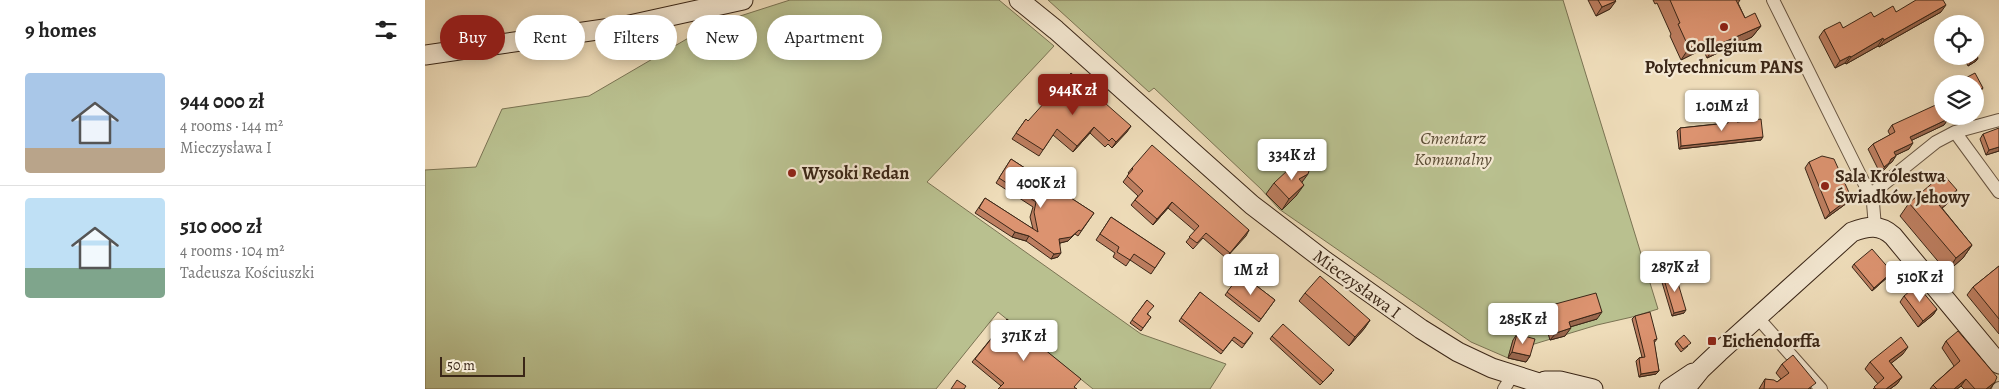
<!DOCTYPE html>
<meta charset="utf-8">
<style>
:root{--surface:#fff;--page:#f2f2f2;--text:#222;--muted:#767676;--line:#e0e0e0;--accent:#8f2418}
body{margin:0;font-family:Alegreya,serif;background:var(--page);color:var(--text);height:100vh;display:flex;flex-direction:column;font-size:19px;white-space:nowrap}
*{box-sizing:border-box;margin:0}
p{font-size:16px;color:var(--muted)}
.icon{flex:none;width:28px;height:28px;fill:none;stroke:currentColor;stroke-width:2;stroke-linecap:round;stroke-linejoin:round}
.map{position:relative;flex:1;overflow:hidden}
.side{display:flex;flex-direction:column;background:var(--surface);width:425px}
.side>*{flex:none}
.guide{position:absolute;left:15px;top:15px;width:475px;height:45px;display:flex;gap:10px}
.fabs{position:absolute;left:1509px;top:15px;display:grid;gap:10px}
.fabs a{display:grid;place-items:center;width:50px;height:50px;border-radius:50%;background:var(--surface);box-shadow:0 2px 12px #0003;font-size:25px}
.scale{position:absolute;left:15px;bottom:12px;width:85px;box-sizing:border-box;padding-left:5px;border:2px solid #3a2617;border-top:0;font-size:14px;line-height:18px;white-space:nowrap;color:#3a2617;-webkit-text-stroke:4px #f4e8d2;paint-order:stroke}
.price{position:absolute;translate:-50% -42px;padding:0 11px;border-radius:5px;background:#fff;color:#222;font-size:16px;line-height:32px;filter:drop-shadow(0 1px 2px #0008)}
.price::after{content:'';position:absolute;left:50%;top:30px;width:15px;height:11px;margin-left:-8px;background:inherit;clip-path:polygon(0 0,100% 0,50% 100%)}
.price.active{background:var(--accent);color:#fff}
ul{padding:0;list-style:none}
li{display:flex;align-items:center;gap:15px;height:125px;padding:0 25px}
li+li{border-top:1px solid var(--line)}
li span{display:grid;place-items:center;flex:none;width:140px;height:100px;border-radius:5px;color:#555}
li>.icon{margin-inline-start:auto}
span .icon{width:60px;height:60px;fill:#fffc;stroke-width:1}
li b{font-size:21px}
h2{display:flex;justify-content:space-between;align-items:center;height:60px;padding:0 25px;font-size:21px}
.chip{padding:0 18px;border-radius:22px;background:var(--surface);box-shadow:0 2px 12px #0003;font-size:18px;line-height:45px}
.chip.active{background:var(--accent);color:#fff}
main{display:flex;flex:1;min-height:0}
.map>svg:first-child{display:block}
</style>
<main>
<section class="side">
<h2>9 homes<svg class="icon" aria-label="filters" viewBox="0 0 24 24"><path d="M4 7h16M4 17h16"/><circle cx="9" cy="7" r="2"/><circle cx="15" cy="17" r="2"/></svg></h2>
<ul>
<li><span style="background:linear-gradient(#a9c7e8 75%,#b9a48a 0)"><svg class="icon" aria-label="home" viewBox="0 0 24 24"><path d="M3 11l9-7 9 7M6 9v11h12V9"/></svg></span><div><b>944 000 zł</b><p>4 rooms · 144 m²</p><p>Mieczysława I</p></div></li>
<li><span style="background:linear-gradient(#bfe0f5 70%,#7fa58c 0)"><svg class="icon" aria-label="home" viewBox="0 0 24 24"><path d="M3 11l9-7 9 7M6 9v11h12V9"/></svg></span><div><b>510 000 zł</b><p>4 rooms · 104 m²</p><p>Tadeusza Kościuszki</p></div></li>
</ul>
</section>
<div class="map">
<svg width="1574" height="389" viewBox="0 0 1574 389">
<rect width="100%" height="100%" fill="#eedcb9"/>
<filter id="stains"><feTurbulence type="fractalNoise" baseFrequency=".004" numOctaves="4"/><feColorMatrix values="0 0 0 0 .2 0 0 0 0 .09 0 0 0 0 .02 0 0 0 .5 -.17"/></filter>
<radialGradient id="worn" r=".72"><stop offset=".6" stop-color="#630" stop-opacity="0"/><stop offset="1" stop-color="#630" stop-opacity=".3"/></radialGradient>
<path fill="#b9c08f" stroke="#7a7353" d="M365,0H574L629,46L502,182L716,334L801,364L785,389H668L573,312L511,389H0V170L51,167L77,109L164,96L284,26Z
M623,0H1138L1233,309L1207,317L1172,325L1106,345L1088,340L1083,358L1046,342L854,209L836,189L729,88L724,92Z"/>
<g fill="none" stroke-linecap="round" stroke-linejoin="round">
<defs>
<path id="street" d="M1348,0L1445,195L1448,203L1450,227
M1530,132L1574,192
M1445,195L1511,142L1530,132L1574,120
M1333,318L1396,389
M1079,389L1088,374
M1573,389L1574,388"/>
<path id="secondary" d="M594,0L631,30L827,205L900,261L996,329L1033,352L1067,368L1133,389
M0,55L200,26L318,0
M1120,381H1135L1168,389
M1244,389L1268,373
M1260,389L1276,369L1294,352L1427,232C1443,226 1455,224 1468,236L1574,364"/>
</defs>
<use href="#street" stroke="#675440" stroke-width="14"/>
<use href="#secondary" stroke="#3a2617" stroke-width="21"/>
<use href="#street" stroke="#f4e8d2" stroke-width="12"/>
<use href="#secondary" stroke="#f4e8d2" stroke-width="19"/>
</g>
<path fill="#bd7e60" stroke="#3a2617" d="M1163,0H1190L1185,9L1171,16Z
M1228,0H1315L1313,3L1320,18L1336,26L1327,37L1282,58L1278,49L1256,60L1245,36L1246,34L1232,3L1230,4Z
M1471,12H1516L1454,47L1453,46L1421,64L1420,63L1410,68L1394,37L1399,30L1418,28L1449,17Z
M1538,56H1550L1553,58L1551,61L1543,66Z
M601,119L603,121L706,126L687,148L683,144L680,147L665,133L648,152L628,135L614,156L587,139Z
M1303,119L1312,122L1336,140L1254,149L1252,131L1255,128L1301,123Z
M1523,119L1519,125L1487,140L1484,149L1471,155L1467,162L1464,164L1460,169L1455,173L1443,149L1448,144L1465,135L1463,131L1467,125Z
M1558,134L1574,151L1561,155L1555,139Z
M586,159L669,213L653,236L650,234L643,241L635,243L633,257L626,259L601,241L587,237L550,213L560,198L608,229L605,217L608,207L571,183Z
M1384,162L1426,197L1422,203L1400,219L1380,168Z
M874,166L877,183L871,196L857,210L841,194L849,183L869,174Z
M707,168L824,230L801,258L778,238L768,249L761,242L770,231L743,208L728,225L706,205L713,196L698,182L704,174L703,173Z
M1484,203L1522,204L1517,208L1547,245L1538,258L1522,272L1475,216Z
M686,217L740,253L726,274L705,260L701,266L688,257L690,253L671,240Z
M1429,264L1465,275L1447,291L1427,267Z
M1574,266V334L1542,295L1548,287Z
M816,274L850,300L834,322L800,295Z
M1238,276L1259,313L1247,316L1236,279Z
M775,292L826,336L817,348L807,340L796,354L754,321Z
M880,293L945,320L939,329L924,346L874,301Z
M1479,296L1512,309L1508,315L1493,327L1475,302Z
M722,300L723,315L726,317L716,331L705,323Z
M1123,306L1172,319L1145,327L1140,336L1125,340L1117,314Z
M1210,316L1232,339L1229,343L1234,371L1231,374L1214,377L1211,361L1214,358L1217,357L1207,319Z
M582,319L650,387L576,386L547,362Z
M1092,334L1105,356L1101,362L1083,358L1088,340Z
M847,336L907,373L895,385L845,339Z
M1252,341L1263,346L1256,352L1250,344Z
M1521,341L1570,382L1565,389H1539L1536,386L1532,389H1505L1508,385L1529,366L1517,348Z
M1478,354L1466,363L1477,377L1472,384L1465,389H1448L1453,384L1440,369L1445,362Z
M1357,364L1386,389H1334L1340,379L1352,382L1356,379L1351,373Z"/>
<path fill="#9a674e" stroke="#3a2617" d="M1191,1L1185,9L1171,16L1177,7Z
M1521,5L1516,12L1454,47L1459,40Z
M1336,26L1327,37L1282,58L1290,46Z
M1287,38L1278,49L1256,60L1264,48Z
M1458,38L1453,46L1421,64L1426,57Z
M1425,56L1420,63L1410,68L1415,61Z
M1553,58L1551,61L1543,66L1546,62Z
M1558,88L1556,91L1550,94V92Z
M1523,119L1519,125L1481,143L1485,137Z
M706,126L702,132L687,148L691,142Z
M669,127L665,133L648,152L652,146Z
M1338,137L1336,140L1254,149L1256,146Z
M1488,143L1484,149L1465,158L1469,152Z
M1574,147V151L1561,155L1564,150Z
M1471,156L1467,162L1464,164L1460,169L1455,173L1466,159Z
M883,174L875,185L874,179Z
M879,185L871,196L857,210L864,199Z
M1532,190L1522,204L1505,218L1514,205Z
M1426,197L1422,203L1400,219L1405,213Z
M747,202L743,208L728,225L732,219Z
M654,230L643,241L631,244L634,239Z
M824,230L821,236L801,258L805,253Z
M590,232L604,236L601,241L587,237Z
M1547,245L1538,258L1522,272L1531,258Z
M636,253L633,257L626,259L629,254Z
M1467,272L1465,275L1447,291L1449,288Z
M1512,309L1508,315L1493,327L1498,321Z
M1261,310L1259,313L1247,316L1249,313Z
M1177,312L1172,319L1138,329L1144,322Z
M945,320L939,329L924,346L930,337Z
M1146,328L1140,336L1125,340L1131,333Z
M1483,347L1478,354L1459,369L1464,361Z
M1087,352L1105,356L1101,362L1083,358Z
M1234,371L1231,374L1214,377L1216,374Z
M1477,377L1472,384L1465,389H1461Z
M1541,379L1536,386L1532,389H1529Z
M1570,382L1565,389H1561Z"/>
<path fill="#dc9370" stroke="#3a2617" d="M1173,0H1190L1191,1L1177,7Z
M1245,0H1311L1320,18L1330,13L1336,26L1290,46L1287,38L1264,48L1253,24L1255,23Z
M1491,0H1518L1521,5L1459,40L1458,38L1426,57L1425,56L1415,61L1399,30L1415,22L1418,28L1446,12L1449,17L1468,6L1471,12Z
M1550,52L1553,58L1546,62L1542,56H1550Z
M646,73L706,126L691,142L687,138L684,141L669,127L652,146L632,129L618,150L591,133L601,119L603,121Z
M1550,73L1558,88L1550,92V84H1529Z
M1515,103L1518,108V116H1521L1523,119L1485,137L1488,143L1469,152L1471,156L1466,159L1464,163L1459,167L1448,144L1470,132L1467,125Z
M1311,118L1312,122L1336,119L1338,137L1256,146L1255,128L1303,123V119Z
M1574,128V147L1564,150L1558,134Z
M727,145L824,230L805,253L781,233L772,243L764,237L774,226L747,202L732,219L710,200L718,191L702,176L708,169L707,168Z
M1397,156L1409,159L1426,197L1405,213L1384,162Z
M586,159L669,213L656,231L654,230L646,237L634,239L636,253L629,254L604,236L590,232L554,208L560,198L613,232L609,212L611,202L574,178Z
M880,163L885,168L883,174L874,179L879,185L864,199L849,183L864,169L869,175L874,166Z
M1518,174L1532,190L1514,205L1547,245L1531,258L1484,203Z
M686,217L740,253L730,268L709,254L705,260L692,252L694,247L675,234Z
M1447,249L1467,272L1449,288L1429,264Z
M1574,266V319L1548,287Z
M1250,273L1261,310L1249,313L1238,276Z
M816,274L850,300L836,319L802,292Z
M895,276L945,320L930,337L880,293Z
M1492,285L1512,309L1498,321L1479,296Z
M775,292L828,333L819,344L809,337L798,351L756,318Z
M1171,293L1177,312L1144,322L1146,328L1131,333L1123,306Z
M722,300L729,306L722,314L726,317L718,328L707,320Z
M1225,312L1232,339L1229,340L1234,371L1216,374L1214,358L1220,357L1210,316Z
M582,319L656,379L649,387L652,389H573L579,383L550,359Z
M858,324L909,370L898,382L847,336Z
M1533,331L1572,377L1570,382L1561,389H1550L1541,379L1529,389H1512L1508,385L1535,361L1521,341Z
M1092,334L1110,339L1105,356L1087,352Z
M1259,335L1266,343L1258,349L1252,341Z
M1476,337L1483,347L1464,361L1477,377L1461,389H1451L1449,387L1459,378L1445,362Z
M1368,355L1391,383L1383,389H1339L1340,379L1349,380L1352,382L1364,373L1357,364Z
M532,380L541,386L539,389H526Z"/>
<g fill="#8f2418" stroke="#f4e8d2" stroke-width="2">
<circle cx="1299" cy="27" r="5"/>
<circle cx="367" cy="173" r="5"/>
<circle cx="1400" cy="186" r="5"/>
<rect x="1282" y="336" width="10" height="10" rx="2.5"/>
</g>
<g text-anchor="middle" stroke-width="4.5" stroke-linejoin="round" paint-order="stroke">
<g font-size="18" font-weight="bold" fill="#3a2617" stroke="#f4e8d2" text-anchor="start">
<text x="1299" y="52" text-anchor="middle">Collegium<tspan x="1299" dy="21">Polytechnicum PANS</tspan></text>
<text x="377" y="179">Wysoki Redan</text>
<text x="1410" y="182">Sala Królestwa<tspan x="1410" dy="21">Świadków Jehowy</tspan></text>
<text x="1297" y="347">Eichendorffa</text>
</g>
<g font-size="18" font-style="italic" fill="#5a4c35" stroke="#f4e8d2">
<text x="1028" y="144">Cmentarz<tspan x="1028" dy="21">Komunalny</tspan></text>
</g>
<g font-size="18" fill="#3a2617" stroke="#f4e8d2">
<text transform="translate(932 284) rotate(36)" y="6">Mieczysława I</text>
</g>
</g>
<rect width="100%" height="100%" filter="url(#stains)"/>
<rect width="100%" height="100%" fill="url(#worn)"/>
</svg>
<div class="fabs">
<a><svg class="icon" aria-label="locate" viewBox="0 0 24 24"><circle cx="12" cy="12" r="6"/><path d="M12 2v4M12 18v4M2 12h4M18 12h4"/></svg></a>
<a><svg class="icon" aria-label="layers" viewBox="0 0 24 24"><path d="M12 4l9 5-9 5-9-5zM3 14l9 5 9-5"/></svg></a>
</div>
<div class="scale">50 m</div>
<b class="price active" style="left:648px;top:116px">944K zł</b>
<b class="price" style="left:1297px;top:132px">1.01M zł</b>
<b class="price" style="left:867px;top:181px">334K zł</b>
<b class="price" style="left:616px;top:209px">400K zł</b>
<b class="price" style="left:1250px;top:293px">287K zł</b>
<b class="price" style="left:826px;top:296px">1M zł</b>
<b class="price" style="left:1495px;top:303px">510K zł</b>
<b class="price" style="left:1098px;top:345px">285K zł</b>
<b class="price" style="left:599px;top:362px">371K zł</b>
<div class="guide">
<a class="chip active">Buy</a>
<a class="chip">Rent</a>
<a class="chip">Filters</a>
<a class="chip">New</a>
<a class="chip">Apartment</a>
</div>
</div>
</main>
